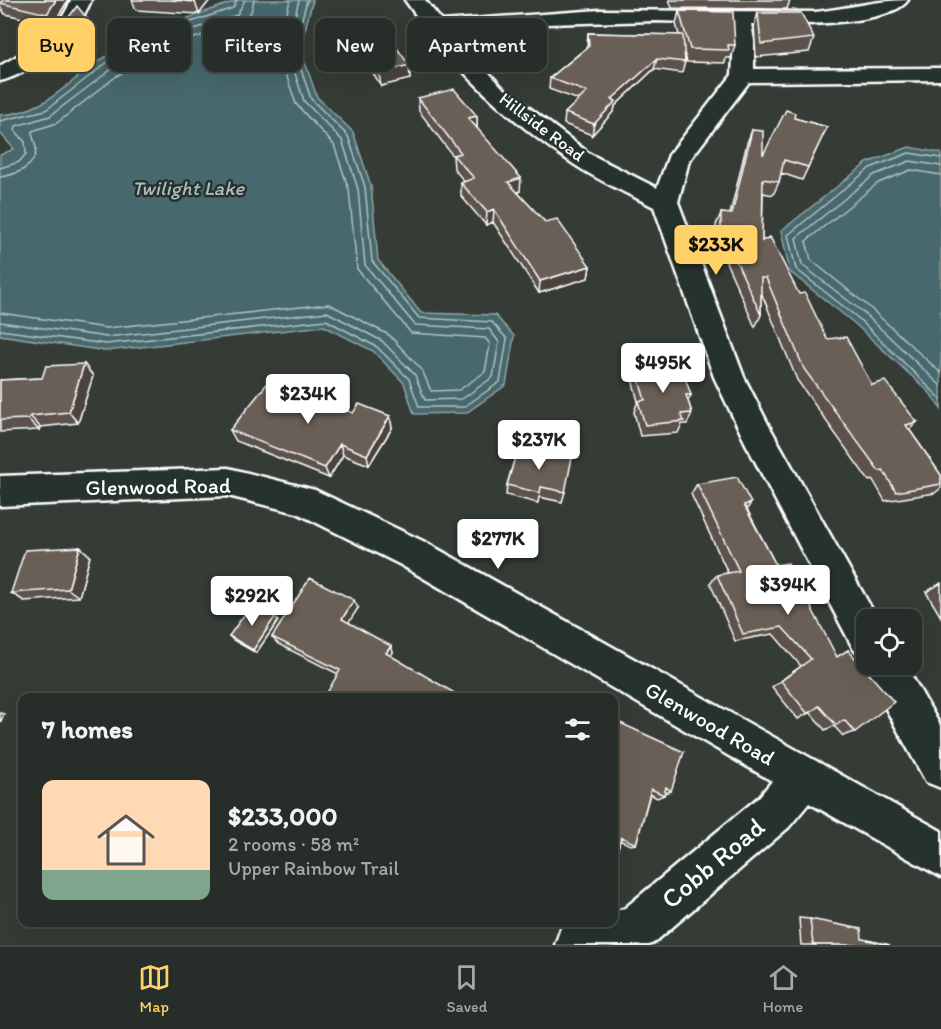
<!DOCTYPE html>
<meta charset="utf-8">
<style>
:root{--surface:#272d28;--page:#333934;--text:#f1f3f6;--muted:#a4a8a8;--line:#434945;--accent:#ffd166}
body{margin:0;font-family:Itim,sans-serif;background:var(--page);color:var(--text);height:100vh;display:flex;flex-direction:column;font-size:22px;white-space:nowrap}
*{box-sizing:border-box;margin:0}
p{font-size:20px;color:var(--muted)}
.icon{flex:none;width:33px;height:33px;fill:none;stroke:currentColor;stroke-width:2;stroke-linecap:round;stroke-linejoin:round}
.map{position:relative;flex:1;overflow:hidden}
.drawer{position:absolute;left:18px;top:693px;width:600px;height:234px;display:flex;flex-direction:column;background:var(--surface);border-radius:12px;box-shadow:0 6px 24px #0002,0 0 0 2px var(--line)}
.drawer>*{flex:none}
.hud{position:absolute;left:18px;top:18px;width:600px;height:54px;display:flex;gap:12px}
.buttons{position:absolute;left:856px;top:609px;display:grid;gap:12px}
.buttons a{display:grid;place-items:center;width:66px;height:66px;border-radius:12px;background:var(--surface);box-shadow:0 6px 24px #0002,0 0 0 2px var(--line);font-size:30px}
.price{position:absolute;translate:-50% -51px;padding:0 14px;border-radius:6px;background:#fff;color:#222;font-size:20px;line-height:39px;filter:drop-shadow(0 2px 3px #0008)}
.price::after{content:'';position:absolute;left:50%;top:36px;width:18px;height:14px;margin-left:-9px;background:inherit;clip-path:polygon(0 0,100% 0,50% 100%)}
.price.on{background:var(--accent);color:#111}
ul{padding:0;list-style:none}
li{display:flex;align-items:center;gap:18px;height:150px;padding:0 24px}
li span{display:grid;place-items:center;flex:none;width:168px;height:120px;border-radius:12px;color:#555}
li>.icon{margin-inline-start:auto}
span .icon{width:72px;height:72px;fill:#fffc;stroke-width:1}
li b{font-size:26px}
h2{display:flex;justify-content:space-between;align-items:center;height:72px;padding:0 24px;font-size:26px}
.chip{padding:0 21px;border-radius:12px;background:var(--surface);box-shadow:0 6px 24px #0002,0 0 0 2px var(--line);font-size:21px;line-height:54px}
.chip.on{background:var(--accent);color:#111}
.tabs{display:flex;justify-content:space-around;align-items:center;height:84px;border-top:2px solid var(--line);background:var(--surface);font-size:16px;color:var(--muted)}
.tabs a{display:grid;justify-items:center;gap:3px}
.tabs .on{color:var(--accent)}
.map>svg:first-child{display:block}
</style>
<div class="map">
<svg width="941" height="945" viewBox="0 0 941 945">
<rect width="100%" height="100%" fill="#343c35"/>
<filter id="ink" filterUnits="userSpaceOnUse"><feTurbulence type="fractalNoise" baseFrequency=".0167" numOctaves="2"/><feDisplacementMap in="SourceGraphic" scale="12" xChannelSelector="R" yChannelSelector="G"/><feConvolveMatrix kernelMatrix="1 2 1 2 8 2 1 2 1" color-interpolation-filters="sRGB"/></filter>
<g filter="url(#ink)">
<path fill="#47676d" stroke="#91a4a7" stroke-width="1.5" d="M238,0H313L300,48L317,97L353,132L371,186L378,260L421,313L495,315L514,336L506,385L466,413L414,414L404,383L373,351L324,326L106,351L0,335V155L14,149L0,133V115C50,112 68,79 107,56C149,30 193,17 238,0Z
M909,147L941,153V409L930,393L854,323L790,272L781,231L867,163Z"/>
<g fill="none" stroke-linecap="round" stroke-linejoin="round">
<path stroke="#b5c2c5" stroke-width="1.5" d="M0,121L46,110L109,61L179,26L233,8L237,0
M941,158L909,153L870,168L788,235L796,269L858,318L941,399
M941,166L910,161L874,175L796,238L802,265L863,312L941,386
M0,168L19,162L26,154L25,142L15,130L16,126L50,116L113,68L182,33L237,15L245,0
M941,175L911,170L878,183L806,241L811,260L868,306L941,373
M0,177C15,175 35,168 36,150C36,143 32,137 32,131L57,123L118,75L185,41L241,23L251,12L254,0
M0,313L107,328L329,304L389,335L422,370L431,391L459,390L485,372L490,344L485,338L411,333L357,269L349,190L334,145L296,104L278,50L290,0
M0,322L107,337L327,312L382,341L415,375L425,400L462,399L493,377L499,342L489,329L415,325L365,265L358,189L342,140L304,101L287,49L299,0
M0,330L106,344L326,320L377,347L409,379L419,407H464L500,382L507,339L492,322L419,318L372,261L365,187L348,136L311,99L294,49L307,0"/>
<defs>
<path id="minor" d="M71,0H91C78,34 35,73 0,81V66C29,49 59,33 71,0Z
M405,0H425L442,21L600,10L815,12C846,9 876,0 908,0C889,27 782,25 751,24L754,41V69L941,68V80L749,82L689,161L678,202L744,377L768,424L878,620H867V656L854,650L745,442L714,377L654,207C627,193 597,180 572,163C507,119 450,65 405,0ZM655,21L731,23L734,41L732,75L669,155L657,188L590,154L502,87L451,32L546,24Z
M228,468L315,490L427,543L941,831V877L809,803L789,827L655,942L649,945H555L561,928L576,922H614V912L625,908L759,797L772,781L401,565L297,513L228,496L0,506V476Z
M867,656V664H905L941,727V788L926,782L869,678L864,664Z"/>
</defs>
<use href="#minor" stroke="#fff" stroke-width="5"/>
<use href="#minor" fill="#26332d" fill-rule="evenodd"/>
</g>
<path fill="#5b514b" stroke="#fff" stroke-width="1.5" d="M6,0H68L53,25L5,14L0,6V2Z
M132,0H210L199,14L136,10Z
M669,0H790L787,9L672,8Z
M679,11L735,45L731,58H726L725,63L687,62L685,55V62L682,73L654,69L615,106L614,111L592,135L564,124L565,113L579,100L549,89L550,78L587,47L588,33L679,35L676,24Z
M758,13L814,38L809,52L756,57L754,26Z
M69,17L90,22L96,35L75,31Z
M362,44L409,65L410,79L381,86L363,57Z
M418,98L477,116V128L520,191L517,192L545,222L590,266L588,278L539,293L493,222L486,225L461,196V183L465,182L454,169L453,156L419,111Z
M794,118L827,127L802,180L781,173L779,182L773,195L763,193L762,241L799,294L827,339L872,385L917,422L909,429L941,475V488L935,493L885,501L873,480L869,481L797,380L761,292V315L755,327L721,251H716V225L721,213L730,214L747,143L752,130L763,155Z
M84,364L93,376L78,423L40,427L39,430L0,432V380L42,378Z
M635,367L691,395L688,401L692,413L687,424H682L678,433L640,436L634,412L638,401L632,379Z
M390,416L392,428L369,465L343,455L329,478L236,441L230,430Z
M518,447L565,492L562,502L539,497L538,503L506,495L507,485Z
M697,484L751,503L747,509L776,565L837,657L848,650L855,732L843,736L834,726L825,730L810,712L798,719L772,687L801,666L773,634L735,641L710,583L717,575L728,573L691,494Z
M80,547L90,556L79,597L24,601L11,593Z
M941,583V617L926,592Z
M358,608L348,622L393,652L391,656L338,674L278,644L272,637Z
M275,617L278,621L256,653L233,640L229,636Z
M618,722L671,791L664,793V795L657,798L650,794L636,844L630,845L620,840L614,863V728Z
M799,918L810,919L862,939L890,945H801Z"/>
<path fill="#4a423d" stroke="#fff" stroke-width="1.5" d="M56,0H68L53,25L47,14Z
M196,0H210L199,14L195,2Z
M657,59L654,69L615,106L614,111L592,135L594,124L612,99Z
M409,65L410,79L381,86L379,73Z
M477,116V129L468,118Z
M521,178L520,191L507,195L508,182Z
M494,209L493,222L486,225L487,212Z
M590,266L588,278L539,293L540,281Z
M84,364L93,376L78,423L69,412Z
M30,416L40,427L39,430L28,419Z
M390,416L392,428L369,465L367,455Z
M917,422L906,433V425Z
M340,444L343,455L329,478L325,468Z
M80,547L90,556L79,597L68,589Z
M354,600L358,608L346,627L342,619Z
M275,617L278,621L256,653L253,650Z
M391,646L393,652L389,660L386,653Z
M0,713L4,714L0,723Z"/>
<path fill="#6a5e57" stroke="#fff" stroke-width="1.5" d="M6,0H56L47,14L0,3V2Z
M172,0H196L195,2Z
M77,6L90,22L69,17Z
M679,11L733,12L735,45H728L729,50L690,49Z
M758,13H801L814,38L761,44Z
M588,33L683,35L685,62L657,59L612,99L616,101L594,124L565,113L587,92L550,78L589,46Z
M389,37L409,65L379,73L362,44Z
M454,89L477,116L468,118L521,178L508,182L545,222L557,219L590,266L540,281L494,209L487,212L461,183L474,178L453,155L461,153L418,98Z
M786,110L795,113L794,118L827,127L808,167L784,160L779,182L763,179L762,241L770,237L799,294L805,293L827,339L846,337L872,385L885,381L917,422L906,425L941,475V484L896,492L883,470L879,471L804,369L766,278H761V315L726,239L721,238V213L732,214L752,130L763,131V155Z
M680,363L691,395H686L692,413L681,414L684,421L645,425L638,401L645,400L635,367Z
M84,364L69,412L30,416L28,419L0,420V380L42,378L46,366Z
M270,380L353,413L359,404L390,416L367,455L340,444L325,468L230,430Z
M518,447L572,458L565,492L541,487L540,493L507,485Z
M737,477L751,503L744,505L776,565L788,563L837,657L848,650L894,702L855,732L844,720L836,725L819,706L808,714L781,681L811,659L782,627L743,634L717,575L739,571L697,484Z
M80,547L68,589L11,593L25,550Z
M310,578L354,600L342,619L391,646L386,653L463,698H324L340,670L272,637Z
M252,604L275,617L253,650L229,636Z
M618,722L684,752L671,791L666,787L664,795L651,789L636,844L621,837L614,863V736Z
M810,919L861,929L862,939L890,945H813Z"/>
</g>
<g text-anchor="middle" stroke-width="5" stroke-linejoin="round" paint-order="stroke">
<g font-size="18" fill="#fff" stroke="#26332d">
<text transform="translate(542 127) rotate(37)" y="6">Hillside Road</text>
</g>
<g font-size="20" font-style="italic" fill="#acbbbd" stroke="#26332d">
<text x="188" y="195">Twilight Lake</text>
</g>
<g font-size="22" fill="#fff" stroke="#26332d">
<text transform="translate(158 486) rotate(-1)" y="8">Glenwood Road</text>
<text transform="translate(710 723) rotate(30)" y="8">Glenwood Road</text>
</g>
<g font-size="27" fill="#fff" stroke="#26332d">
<text transform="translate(713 863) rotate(-40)" y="9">Cobb Road</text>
</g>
</g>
</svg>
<div class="buttons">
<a><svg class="icon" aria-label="locate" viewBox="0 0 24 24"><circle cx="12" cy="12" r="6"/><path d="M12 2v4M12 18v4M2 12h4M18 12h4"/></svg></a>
</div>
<b class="price on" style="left:716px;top:276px">$233K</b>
<b class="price" style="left:663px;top:394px">$495K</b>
<b class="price" style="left:308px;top:425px">$234K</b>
<b class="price" style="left:539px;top:471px">$237K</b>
<b class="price" style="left:498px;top:570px">$277K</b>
<b class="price" style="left:788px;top:616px">$394K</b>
<b class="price" style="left:252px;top:627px">$292K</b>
<div class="hud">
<a class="chip on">Buy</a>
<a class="chip">Rent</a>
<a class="chip">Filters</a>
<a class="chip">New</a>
<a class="chip">Apartment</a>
</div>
<section class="drawer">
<h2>7 homes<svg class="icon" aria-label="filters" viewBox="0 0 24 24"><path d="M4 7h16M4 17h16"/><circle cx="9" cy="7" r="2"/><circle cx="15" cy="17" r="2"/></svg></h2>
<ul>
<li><span style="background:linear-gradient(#ffd9b3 75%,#7fa58c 0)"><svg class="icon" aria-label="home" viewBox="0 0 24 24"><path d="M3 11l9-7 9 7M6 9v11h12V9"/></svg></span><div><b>$233,000</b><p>2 rooms · 58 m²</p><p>Upper Rainbow Trail</p></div></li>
</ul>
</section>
</div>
<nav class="tabs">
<a class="on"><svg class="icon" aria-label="map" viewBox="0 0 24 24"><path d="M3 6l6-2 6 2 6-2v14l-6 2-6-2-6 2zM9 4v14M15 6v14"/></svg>Map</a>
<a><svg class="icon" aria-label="saved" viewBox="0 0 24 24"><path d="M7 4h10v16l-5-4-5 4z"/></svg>Saved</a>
<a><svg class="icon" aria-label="home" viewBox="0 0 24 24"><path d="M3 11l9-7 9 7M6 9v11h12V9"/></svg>Home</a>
</nav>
